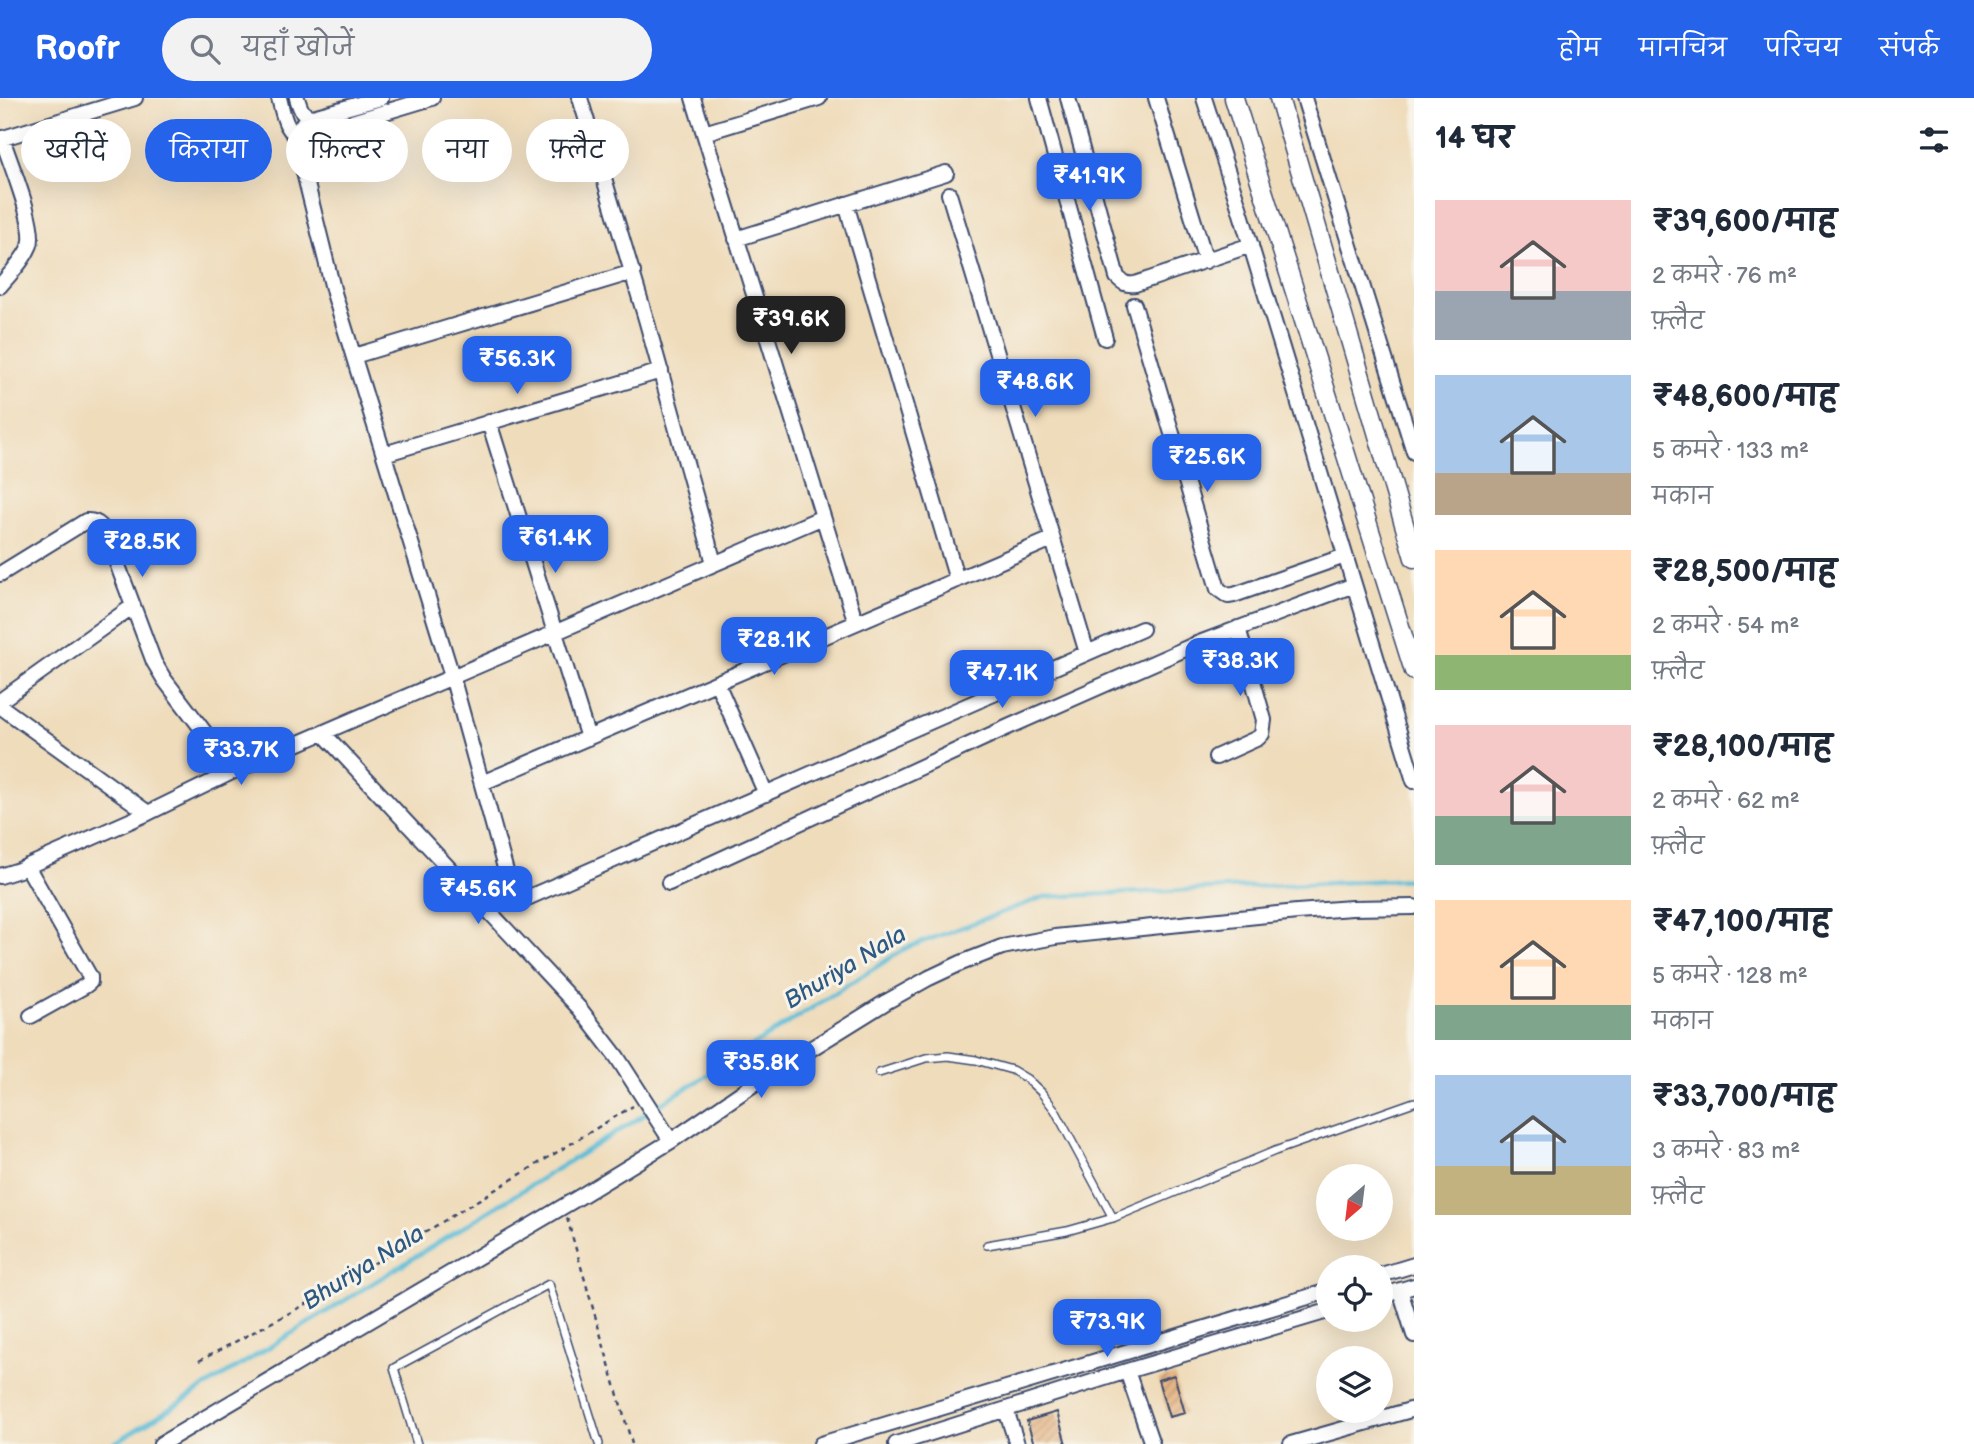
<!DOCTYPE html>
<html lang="hi">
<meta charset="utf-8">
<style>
:root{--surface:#fff;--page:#f2f2f3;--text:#1f2937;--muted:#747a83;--accent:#2563eb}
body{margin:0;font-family:"Balsamiq Sans","Playpen Sans Deva",sans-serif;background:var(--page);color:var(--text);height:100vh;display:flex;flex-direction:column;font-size:26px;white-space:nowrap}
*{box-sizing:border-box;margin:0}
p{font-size:23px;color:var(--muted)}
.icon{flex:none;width:38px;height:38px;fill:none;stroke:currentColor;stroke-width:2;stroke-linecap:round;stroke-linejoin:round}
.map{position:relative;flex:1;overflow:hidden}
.details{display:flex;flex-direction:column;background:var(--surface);width:560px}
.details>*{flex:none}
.banner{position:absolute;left:21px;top:21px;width:665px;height:63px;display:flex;gap:14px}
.needle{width:46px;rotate:208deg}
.controls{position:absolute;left:1316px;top:1066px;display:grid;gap:14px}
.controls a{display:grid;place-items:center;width:77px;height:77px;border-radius:50%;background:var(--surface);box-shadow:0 7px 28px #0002;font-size:35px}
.price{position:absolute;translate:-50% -60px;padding:0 16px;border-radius:14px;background:var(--accent);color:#fff;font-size:23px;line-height:46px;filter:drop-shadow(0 2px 4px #0008)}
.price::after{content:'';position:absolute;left:50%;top:42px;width:21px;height:16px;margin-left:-10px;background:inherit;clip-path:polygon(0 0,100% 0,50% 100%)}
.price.selected{background:#222;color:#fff}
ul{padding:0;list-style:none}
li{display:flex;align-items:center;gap:21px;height:175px;padding:0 21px}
li span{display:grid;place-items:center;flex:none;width:196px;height:140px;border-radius:0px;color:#555}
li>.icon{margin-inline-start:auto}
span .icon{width:84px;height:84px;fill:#fffc;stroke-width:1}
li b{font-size:30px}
h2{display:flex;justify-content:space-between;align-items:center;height:84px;padding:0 21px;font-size:30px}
.pill{padding:0 24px;border-radius:32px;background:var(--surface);box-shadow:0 7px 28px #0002;font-size:24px;line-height:63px}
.pill.selected{background:var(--accent);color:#fff}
header{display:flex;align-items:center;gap:42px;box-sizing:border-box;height:98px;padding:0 35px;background:var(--accent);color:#fff}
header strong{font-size:33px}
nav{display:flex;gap:38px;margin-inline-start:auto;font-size:24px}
.search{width:490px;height:63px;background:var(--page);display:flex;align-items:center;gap:18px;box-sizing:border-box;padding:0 24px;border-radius:38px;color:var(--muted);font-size:26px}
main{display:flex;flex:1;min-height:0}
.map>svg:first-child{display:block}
</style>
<header>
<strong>Roofr</strong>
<div class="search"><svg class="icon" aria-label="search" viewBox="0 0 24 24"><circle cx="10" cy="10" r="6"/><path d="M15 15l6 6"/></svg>यहाँ खोजें</div>
<nav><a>होम</a><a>मानचित्र</a><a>परिचय</a><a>संपर्क</a></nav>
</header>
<main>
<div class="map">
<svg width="1414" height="1346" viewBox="0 0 1414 1346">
<defs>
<pattern id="building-hatch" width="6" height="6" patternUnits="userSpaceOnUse" patternTransform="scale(1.75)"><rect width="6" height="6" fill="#e6b686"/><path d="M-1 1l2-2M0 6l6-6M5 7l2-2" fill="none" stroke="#ba9471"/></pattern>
</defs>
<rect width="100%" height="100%" fill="#f7f3e8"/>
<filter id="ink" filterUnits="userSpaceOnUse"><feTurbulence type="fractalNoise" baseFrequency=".0143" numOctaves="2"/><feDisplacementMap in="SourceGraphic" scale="14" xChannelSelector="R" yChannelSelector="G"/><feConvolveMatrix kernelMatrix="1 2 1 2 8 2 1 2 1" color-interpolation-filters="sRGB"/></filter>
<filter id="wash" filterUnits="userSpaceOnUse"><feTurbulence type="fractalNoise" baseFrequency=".00686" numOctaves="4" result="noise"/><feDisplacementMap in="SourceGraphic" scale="28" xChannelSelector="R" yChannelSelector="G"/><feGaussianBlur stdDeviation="1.57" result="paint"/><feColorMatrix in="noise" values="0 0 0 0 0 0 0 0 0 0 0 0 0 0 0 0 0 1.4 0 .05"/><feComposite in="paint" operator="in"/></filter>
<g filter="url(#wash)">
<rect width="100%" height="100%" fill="#efdcbb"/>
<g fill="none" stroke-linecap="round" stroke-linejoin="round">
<path stroke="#58bcd7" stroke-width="4.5" d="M113,1346L628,1027L906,850L1044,799L1414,781"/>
</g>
<g id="blocks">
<path fill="url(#building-hatch)" d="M1174,1277L1185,1315L1169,1319L1158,1282Z
M1057,1314L1066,1346H1034L1027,1323Z"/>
</g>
</g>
<g filter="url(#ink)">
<use href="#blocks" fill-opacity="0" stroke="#3b496c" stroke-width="2"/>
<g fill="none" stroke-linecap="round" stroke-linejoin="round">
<defs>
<path id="service" d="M879,975L926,960L948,958L976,962L1012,972L1027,981L1041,994L1055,1012L1113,1120
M987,1147L1067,1133L1113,1120L1275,1053L1414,1004
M417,1346L394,1270L549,1186L599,1346"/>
<path id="minor" d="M279,0C283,14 285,36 302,39L432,0
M297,0C300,10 302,18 313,19L381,0
M580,0L646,221L714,465
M693,0L856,525
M1039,0L1105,240
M1068,0L1117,179C1123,185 1126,187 1135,186L1251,147
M1156,0L1206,163
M1204,0L1239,109L1414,683
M1304,0L1414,354
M307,19L295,38L334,195L452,578L510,788L518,799L527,800L1142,531
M704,35L819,0
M0,41L135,0
M949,96L1087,555
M846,106L957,482
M736,141L946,75
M0,188C10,176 24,162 30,147C37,129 9,62 2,40
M1134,207L1218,491L1228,498L1234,497L1345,458
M354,258L633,174
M489,324L588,640
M384,356L661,273
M0,476L86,423C99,422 103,430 108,441L154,564L164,581L234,673
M717,585L766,696
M0,603L133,508
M0,608L148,715
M323,635L580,911L617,959L671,1043
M1216,659L1258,640L1262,636L1264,622L1238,530
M482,685L1052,441
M27,768L90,879V884L85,888L31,918
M0,778L19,772L148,715L234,673L823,419
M669,785L997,634L1194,547L1354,487
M1381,1177L1414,1167
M1400,1192L1414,1237
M1381,1198L1414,1188
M1127,1273L1152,1346
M1006,1312L1017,1346
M161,1346L581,1098L671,1043L754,986L886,904L929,880L961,865L1002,849L1055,839L1297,814L1352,810L1414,809
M821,1346L1328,1193
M896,1346L1127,1273L1328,1213
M1291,1346L1414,1311"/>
<path id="tertiary" d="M1234,0L1414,573
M1279,0L1414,460"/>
</defs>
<use href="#service" stroke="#3b496c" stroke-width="10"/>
<use href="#minor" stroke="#3b496c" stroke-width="18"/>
<use href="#tertiary" stroke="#3b496c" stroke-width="21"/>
<path stroke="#3b496c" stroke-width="2.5" stroke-dasharray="5 5" stroke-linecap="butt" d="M567,1120L632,1346
M199,1263L312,1203L633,1008"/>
<use href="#service" stroke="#fff" stroke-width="7"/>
<use href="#minor" stroke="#fff" stroke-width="14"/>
<use href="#tertiary" stroke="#fff" stroke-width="18"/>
</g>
</g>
<g text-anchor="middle" stroke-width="6" stroke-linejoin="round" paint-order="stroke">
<g font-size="24" font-style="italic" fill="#2d5982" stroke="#f7f3e8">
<text transform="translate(845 869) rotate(-31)" y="8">Bhuriya Nala</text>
<text transform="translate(363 1169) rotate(-32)" y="8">Bhuriya Nala</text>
</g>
</g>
</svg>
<div class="controls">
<a><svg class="needle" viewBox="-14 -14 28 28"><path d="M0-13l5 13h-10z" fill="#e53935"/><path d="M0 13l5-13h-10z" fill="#747a83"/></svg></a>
<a><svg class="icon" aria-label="locate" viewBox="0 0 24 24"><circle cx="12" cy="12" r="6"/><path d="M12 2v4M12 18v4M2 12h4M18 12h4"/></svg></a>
<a><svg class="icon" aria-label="layers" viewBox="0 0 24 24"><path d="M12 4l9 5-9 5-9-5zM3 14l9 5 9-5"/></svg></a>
</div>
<b class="price" style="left:1089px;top:115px">₹41.9K</b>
<b class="price selected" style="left:791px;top:258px">₹39.6K</b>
<b class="price" style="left:517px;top:298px">₹56.3K</b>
<b class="price" style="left:1035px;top:321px">₹48.6K</b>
<b class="price" style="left:1207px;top:396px">₹25.6K</b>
<b class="price" style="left:555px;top:477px">₹61.4K</b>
<b class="price" style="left:142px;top:481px">₹28.5K</b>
<b class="price" style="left:774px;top:579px">₹28.1K</b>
<b class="price" style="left:1240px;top:600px">₹38.3K</b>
<b class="price" style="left:1002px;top:612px">₹47.1K</b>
<b class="price" style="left:241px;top:689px">₹33.7K</b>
<b class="price" style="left:478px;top:828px">₹45.6K</b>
<b class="price" style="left:761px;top:1002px">₹35.8K</b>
<b class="price" style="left:1107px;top:1261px">₹73.9K</b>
<div class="banner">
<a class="pill">खरीदें</a>
<a class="pill selected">किराया</a>
<a class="pill">फ़िल्टर</a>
<a class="pill">नया</a>
<a class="pill">फ़्लैट</a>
</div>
</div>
<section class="details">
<h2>14 घर<svg class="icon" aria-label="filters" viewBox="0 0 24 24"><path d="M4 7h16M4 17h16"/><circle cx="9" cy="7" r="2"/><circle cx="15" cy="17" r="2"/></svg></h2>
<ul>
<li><span style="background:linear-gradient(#f6c9c9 65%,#9aa5b1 0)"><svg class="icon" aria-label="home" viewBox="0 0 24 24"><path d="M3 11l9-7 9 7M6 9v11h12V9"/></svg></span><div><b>₹39,600/माह</b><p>2 कमरे · 76 m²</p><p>फ़्लैट</p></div></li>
<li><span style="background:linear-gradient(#a9c7e8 70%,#b9a48a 0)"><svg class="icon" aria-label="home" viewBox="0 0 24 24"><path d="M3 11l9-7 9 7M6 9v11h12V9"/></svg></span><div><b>₹48,600/माह</b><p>5 कमरे · 133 m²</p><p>मकान</p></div></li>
<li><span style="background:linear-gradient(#ffd9b3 75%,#8fb573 0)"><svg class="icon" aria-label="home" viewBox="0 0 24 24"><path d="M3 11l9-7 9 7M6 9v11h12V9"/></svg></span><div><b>₹28,500/माह</b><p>2 कमरे · 54 m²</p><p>फ़्लैट</p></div></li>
<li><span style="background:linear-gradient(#f6c9c9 65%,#7fa58c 0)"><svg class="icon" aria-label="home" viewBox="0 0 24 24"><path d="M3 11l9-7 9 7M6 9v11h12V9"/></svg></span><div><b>₹28,100/माह</b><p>2 कमरे · 62 m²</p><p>फ़्लैट</p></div></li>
<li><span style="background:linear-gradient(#ffd9b3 75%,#7fa58c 0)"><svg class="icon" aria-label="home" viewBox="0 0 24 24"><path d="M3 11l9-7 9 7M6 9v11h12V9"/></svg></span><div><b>₹47,100/माह</b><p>5 कमरे · 128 m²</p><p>मकान</p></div></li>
<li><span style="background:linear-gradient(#a9c7e8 65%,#c2b280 0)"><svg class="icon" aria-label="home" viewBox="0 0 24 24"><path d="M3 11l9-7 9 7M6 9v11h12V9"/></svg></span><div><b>₹33,700/माह</b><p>3 कमरे · 83 m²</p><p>फ़्लैट</p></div></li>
</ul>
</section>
</main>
